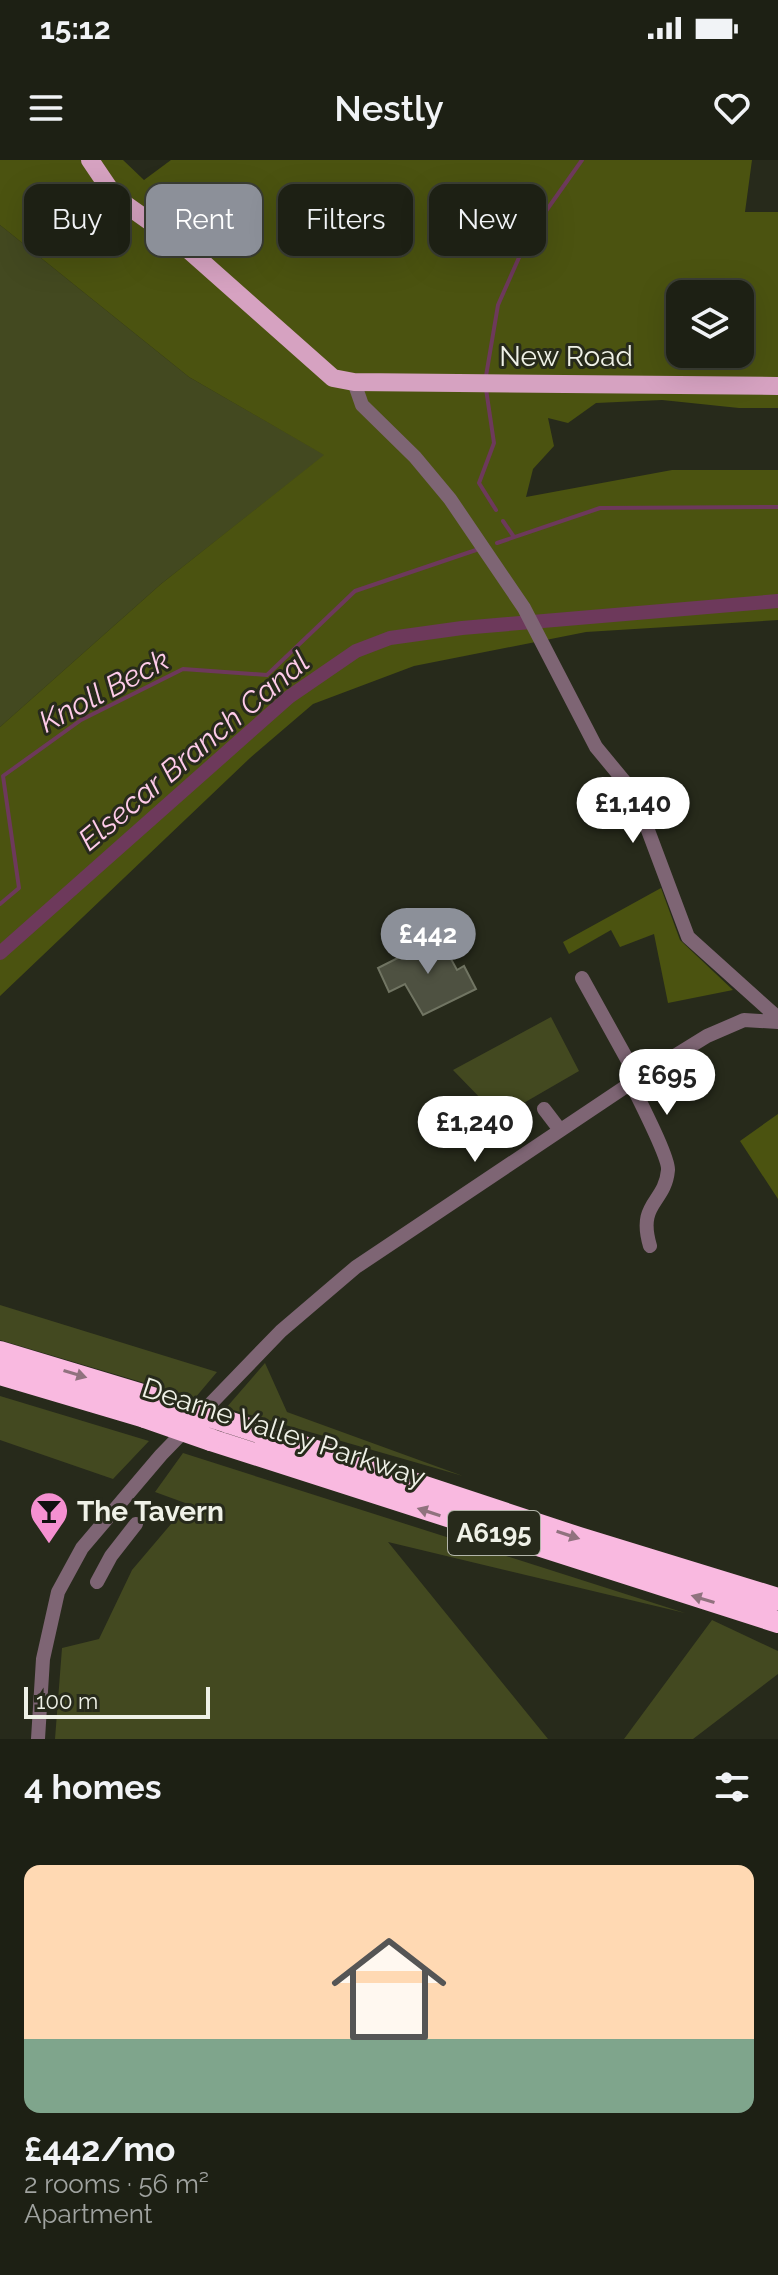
<!DOCTYPE html>
<meta charset="utf-8">
<style>
:root{--surface:#1d2014;--page:#2a2d22;--text:#f1f3f6;--muted:#a0a3a0;--line:#3b3e34;--accent:#8c9099}
body{margin:0;font-family:Raleway,sans-serif;background:var(--page);color:var(--text);height:100vh;display:flex;flex-direction:column;font-size:30px;white-space:nowrap}
*{box-sizing:border-box;margin:0}
p{font-size:26px;color:var(--muted)}
.icon{flex:none;width:44px;height:44px;fill:none;stroke:currentColor;stroke-width:2;stroke-linecap:round;stroke-linejoin:round}
.map{position:relative;height:1579px;overflow:hidden}
.side{display:flex;flex-direction:column;background:var(--surface);flex:1}
.side>*{flex:none}
.guide{position:absolute;left:24px;top:24px;width:730px;height:72px;display:flex;gap:16px}
.controls{position:absolute;left:666px;top:120px;display:grid;gap:16px}
.controls a{display:grid;place-items:center;width:88px;height:88px;border-radius:16px;background:var(--surface);box-shadow:0 8px 32px #0002,0 0 0 2px var(--line);font-size:40px}
.scale{position:absolute;left:24px;bottom:20px;width:186px;box-sizing:border-box;padding-left:8px;border:4px solid #eff1e7;border-top:0;font-size:22px;line-height:28px;white-space:nowrap;color:#eff1e7;-webkit-text-stroke:6px #272a1b;paint-order:stroke}
.price{position:absolute;translate:-50% -68px;padding:0 18px;border-radius:28px;background:#fff;color:#222;font-size:26px;line-height:52px;filter:drop-shadow(0 2px 4px #0008)}
.price::after{content:'';position:absolute;left:50%;top:48px;width:24px;height:18px;margin-left:-12px;background:inherit;clip-path:polygon(0 0,100% 0,50% 100%)}
.price.selected{background:var(--accent);color:#fff}
ul{padding:0;list-style:none}
li{display:grid;align-content:center;gap:16px;height:424px;padding:0 24px}
li+li{border-top:2px solid var(--line)}
li span{display:grid;place-items:center;height:248px;border-radius:16px;color:#555}
li>.icon{margin-inline-start:auto}
span .icon{width:144px;height:144px;fill:#fffc;stroke-width:1}
li b{font-size:34px}
h2{display:flex;justify-content:space-between;align-items:center;height:96px;padding:0 24px;font-size:34px}
.chip{padding:0 28px;border-radius:16px;background:var(--surface);box-shadow:0 8px 32px #0002,0 0 0 2px var(--line);font-size:28px;line-height:72px}
.chip.selected{background:var(--accent);color:#fff}
.status{display:flex;justify-content:space-between;align-items:center;height:56px;padding:0 40px;background:var(--surface);direction:ltr}
.status svg{height:22px;fill:currentColor}
header{display:flex;justify-content:space-between;align-items:center;height:104px;padding:0 24px;background:var(--surface);font-size:36px;font-weight:600}
.map>svg:first-child{display:block}
</style>
<div class="status"><b>15:12</b><svg viewBox="0 0 49 12"><path d="M0 12V9h3v3zM5 12V6h3v6zM10 12V3h3v9zM15 12V0h3v12zM26 1h20v11H26zM47 4h2v5h-2z"/></svg></div>
<header><svg class="icon" aria-label="menu" viewBox="0 0 24 24"><path d="M4 6h16M4 12h16M4 18h16"/></svg>Nestly<svg class="icon" aria-label="heart" viewBox="0 0 24 24"><path d="M12 20l-8-8c-3-5 5-10 8-4 3-6 11-1 8 4z"/></svg></header>
<div class="map">
<svg width="778" height="1579" viewBox="0 0 778 1579">
<rect width="100%" height="100%" fill="#272a1b"/>
<path fill="#434920" d="M0,65L189,217L325,295L161,424L0,567Z
M551,857L579,911L522,944H486L453,910Z
M0,1145L217,1212L195,1238L0,1180Z
M265,1203L287,1252L463,1316L226,1248Z
M0,1236L149,1281L113,1319L0,1280Z
M183,1293L685,1453L388,1382L548,1579H55L62,1488L99,1479L132,1410L188,1344L155,1332Z
M712,1460L778,1491V1514L693,1579H624Z"/>
<path fill="#4b5310" fill-rule="evenodd" d="M0,0H123L144,20L171,0H752L745,52H778V248H739L662,240L596,243L568,263L548,258L554,286L533,309L526,337L672,310H778V460L586,472L414,506L313,544L250,598L0,836V567L161,424L324,295L189,217L0,65ZM680,134H740V194H680Z
M661,728L680,780L733,830L668,843L654,774L620,787L611,770L569,794L563,782Z
M778,954V1039L740,981Z"/>
<g fill="none" stroke-linecap="round" stroke-linejoin="round">
<path stroke="#6d395b" stroke-width="4" d="M486,216L498,145L529,75L582,0
M486,229L494,283L479,323L496,350
M503,361L514,377
M497,383L600,348L778,347
M0,744L19,728L3,616L81,560L183,509L267,515L355,431L476,390"/>
<path stroke="#6d395b" stroke-width="14" d="M0,793L289,537L356,491L390,478L462,468L778,441"/>
</g>
<path fill="#4e5141" stroke="#717563" stroke-width="2" d="M439,777L457,810L464,806L476,829L423,855L405,824L389,832L378,808Z"/>
<g fill="none" stroke-linecap="round" stroke-linejoin="round">
<path stroke="#7e6574" stroke-width="14" d="M354,222L362,245L415,297L450,339L524,448L596,587L634,633L688,777L778,858
M582,818L638,919
M631,923C638,938 669,997 668,1010C665,1044 637,1042 650,1086
M544,949L560,970
M97,1422L111,1396L136,1364
M38,1579L43,1499L58,1432L82,1388L161,1295L281,1171L356,1107L631,923L707,876L744,860L778,862"/>
<path stroke="#d6a2c1" stroke-width="18" d="M90,0L115,37L183,85L333,218L354,222L778,226"/>
<path stroke="#f9b9e0" stroke-width="22" d="M0,1192L156,1239
M0,1214L145,1257
M228,1262L579,1378L778,1439
M211,1280L778,1462"/>
<path stroke="#f9b9e0" stroke-width="22" d="M156,1239L228,1262
M145,1257L211,1280"/>
</g>
<defs><path id="oneway-solid" d="M-6-.8H1V-3.2L6.5 0L1 3.2V.8H-6Z" transform="scale(2)"/></defs>
<g fill="#90727e">
<use href="#oneway-solid" transform="translate(75 1214) rotate(17)"/>
<use href="#oneway-solid" transform="translate(429 1352) rotate(-162)"/>
<use href="#oneway-solid" transform="translate(568 1375) rotate(18)"/>
<use href="#oneway-solid" transform="translate(703 1439) rotate(-163)"/>
</g>
<defs>
<symbol id="bar-pin" viewBox="-11 -11 22 30"><path d="M0 17L-7.5 6A9.5 9.5 0 1 1 7.5 6Z" fill="#f590d1" stroke="#272a1b"/><path d="M-6-5H6L.8 .8V4.5H3.5V6h-7V4.5H-.8V.8Z" fill="#111"/></symbol>
</defs>
<g fill-rule="evenodd">
<use href="#bar-pin" x="27" y="1329" width="44" height="60"/>
</g>
<g text-anchor="middle" stroke-width="6" stroke-linejoin="round" paint-order="stroke">
<rect fill="#272a1b" stroke="#b3b5aa" stroke-width="2" x="448" y="1351" width="92" height="44" rx="6"/>
<g font-size="26" font-weight="bold" fill="#eff1e7">
<text x="494" y="1382">A6195</text>
</g>
<g font-size="28" fill="#eff1e7" stroke="#272a1b">
<text x="566" y="206">New Road</text>
<text transform="translate(284 1272) rotate(18)" y="10">Dearne Valley Parkway</text>
</g>
<g font-size="28" font-weight="bold" fill="#eff1e7" stroke="#272a1b" text-anchor="start">
<text x="77" y="1361">The Tavern</text>
</g>
<g font-size="30" font-style="italic" fill="#fecbe9" stroke="#272a1b">
<text transform="translate(104 531) rotate(-28)" y="10">Knoll Beck</text>
<text transform="translate(194 591) rotate(-40)" y="10">Elsecar Branch Canal</text>
</g>
</g>
</svg>
<div class="controls">
<a><svg class="icon" aria-label="layers" viewBox="0 0 24 24"><path d="M12 4l9 5-9 5-9-5zM3 14l9 5 9-5"/></svg></a>
</div>
<div class="scale">100 m</div>
<b class="price" style="left:633px;top:685px">£1,140</b>
<b class="price selected" style="left:428px;top:816px">£442</b>
<b class="price" style="left:667px;top:957px">£695</b>
<b class="price" style="left:475px;top:1004px">£1,240</b>
<div class="guide">
<a class="chip">Buy</a>
<a class="chip selected">Rent</a>
<a class="chip">Filters</a>
<a class="chip">New</a>
</div>
</div>
<section class="side">
<h2>4 homes<svg class="icon" aria-label="filters" viewBox="0 0 24 24"><path d="M4 7h16M4 17h16"/><circle cx="9" cy="7" r="2"/><circle cx="15" cy="17" r="2"/></svg></h2>
<ul>
<li><span style="background:linear-gradient(#ffd9b3 70%,#7fa58c 0)"><svg class="icon" aria-label="home" viewBox="0 0 24 24"><path d="M3 11l9-7 9 7M6 9v11h12V9"/></svg></span><div><b>£442/mo</b><p>2 rooms · 56 m²</p><p>Apartment</p></div></li>
</ul>
</section>
